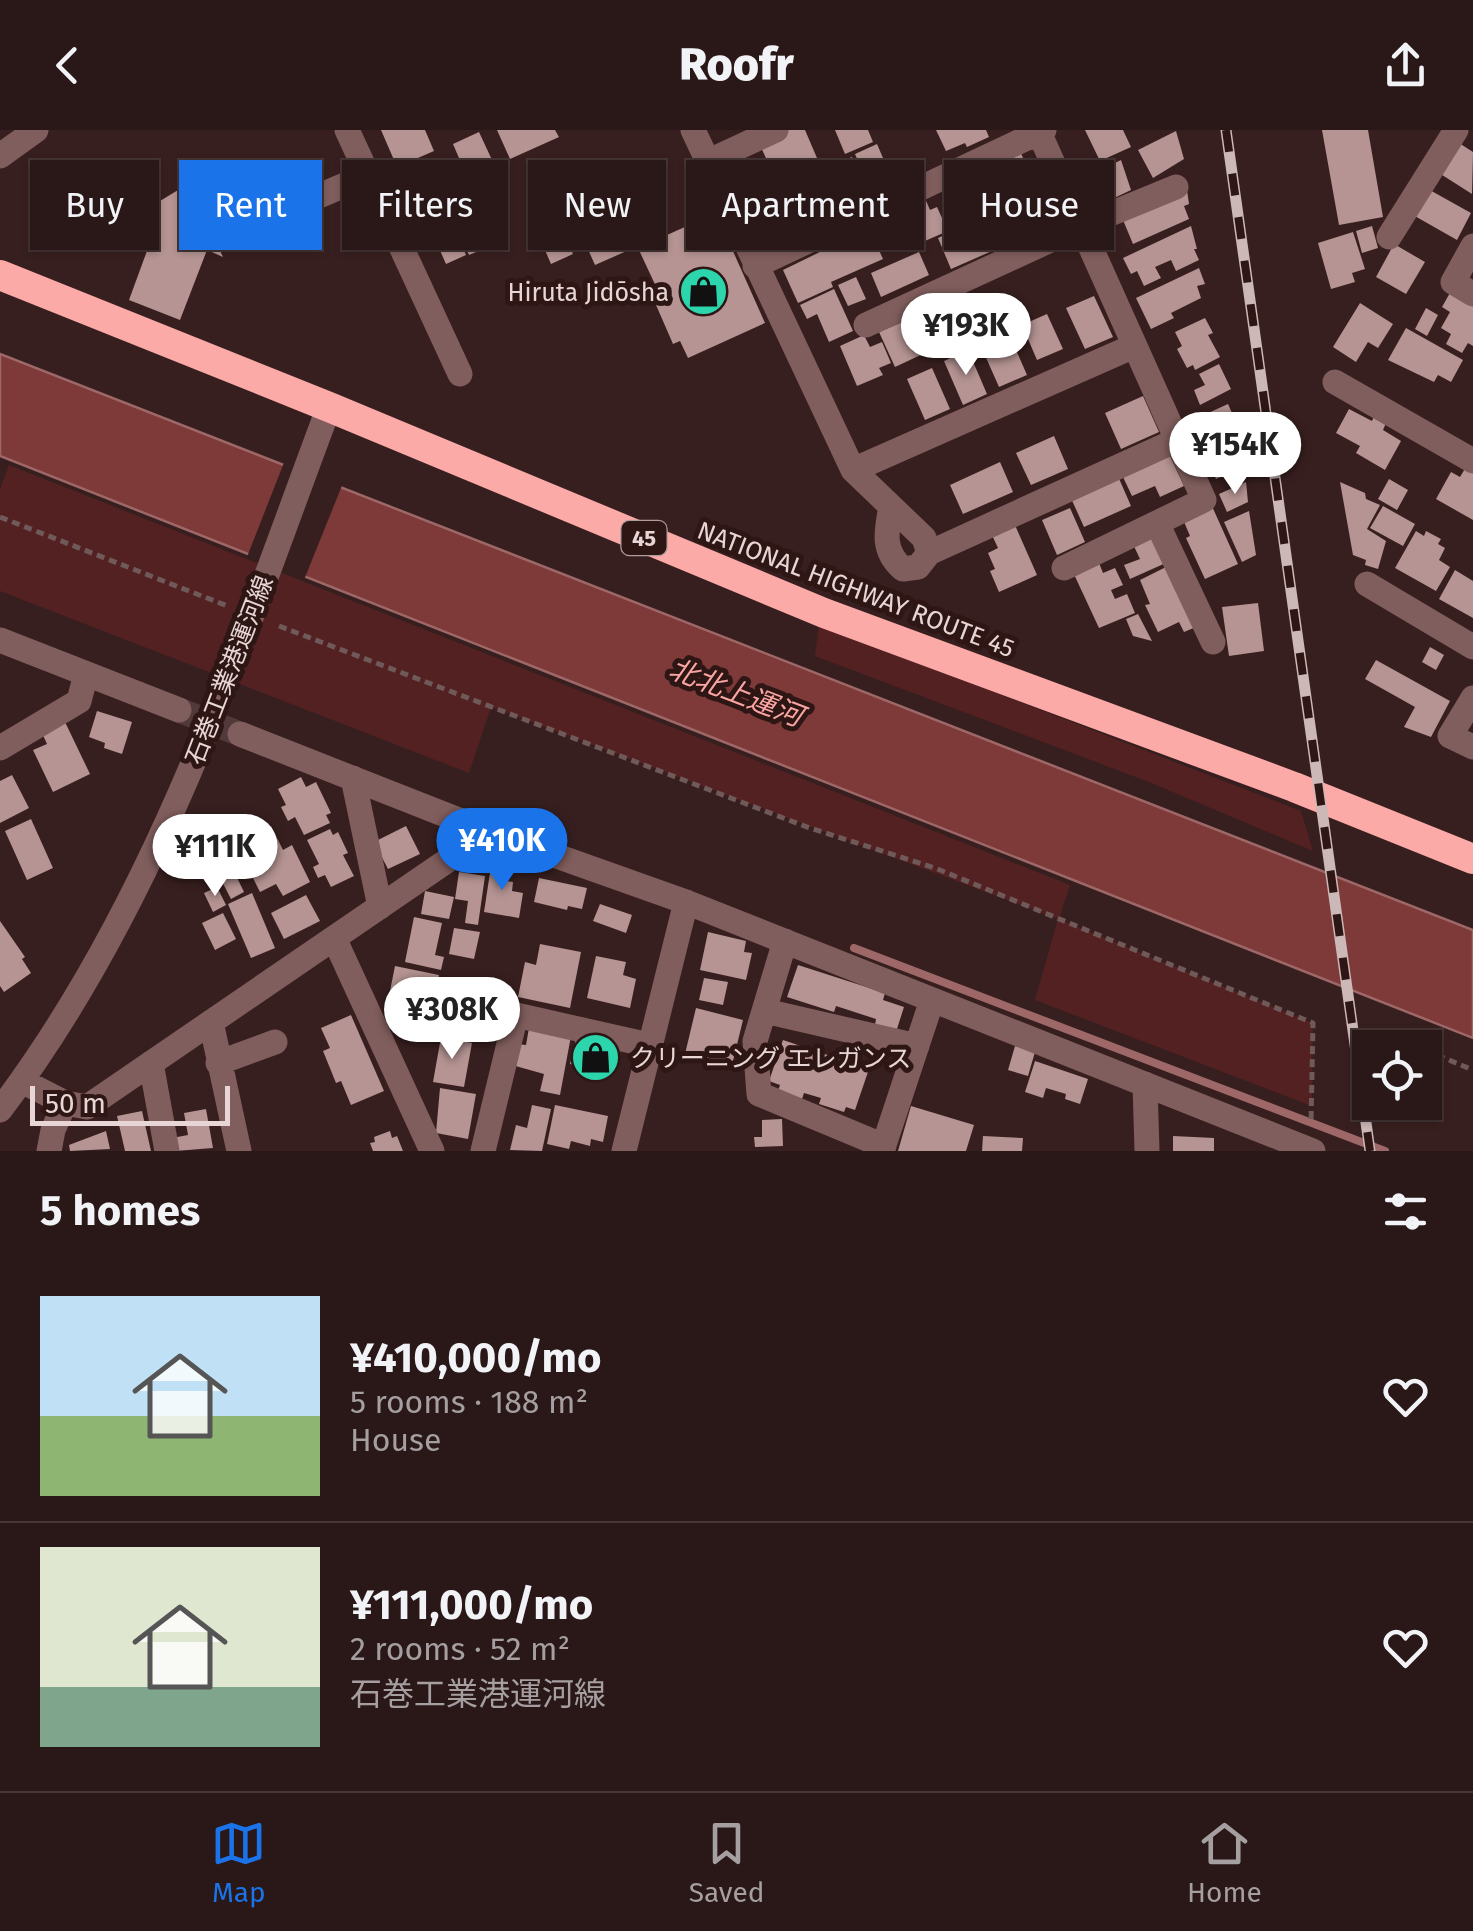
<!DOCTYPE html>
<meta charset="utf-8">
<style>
:root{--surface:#2a1717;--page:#322020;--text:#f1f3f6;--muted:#a59fa1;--line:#463636;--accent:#1a73e8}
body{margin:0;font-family:"Fira Sans","Noto Sans JP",sans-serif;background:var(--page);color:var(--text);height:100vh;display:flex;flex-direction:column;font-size:38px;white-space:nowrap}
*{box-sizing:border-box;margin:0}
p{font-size:32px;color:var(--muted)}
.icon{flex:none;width:55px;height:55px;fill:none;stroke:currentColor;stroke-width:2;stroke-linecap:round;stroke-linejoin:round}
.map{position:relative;height:1021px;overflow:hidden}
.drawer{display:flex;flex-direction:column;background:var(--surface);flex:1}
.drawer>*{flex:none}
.banner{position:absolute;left:30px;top:30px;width:1415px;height:90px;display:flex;gap:20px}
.fabs{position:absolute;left:1352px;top:900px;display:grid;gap:20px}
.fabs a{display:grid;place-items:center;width:90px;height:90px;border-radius:0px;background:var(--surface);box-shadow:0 2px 8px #0004,0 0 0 2px var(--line);font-size:50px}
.scale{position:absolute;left:30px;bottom:25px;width:200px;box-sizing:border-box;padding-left:10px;border:5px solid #e7d6d5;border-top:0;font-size:28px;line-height:35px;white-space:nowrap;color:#e7d6d5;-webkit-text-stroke:8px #2e1615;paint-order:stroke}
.price{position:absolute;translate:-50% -85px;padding:0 22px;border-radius:35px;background:#fff;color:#222;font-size:32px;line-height:65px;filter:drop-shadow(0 2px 5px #0008)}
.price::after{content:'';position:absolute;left:50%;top:60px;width:30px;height:22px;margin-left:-15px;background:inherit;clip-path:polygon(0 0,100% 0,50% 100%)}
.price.active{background:var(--accent);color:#fff}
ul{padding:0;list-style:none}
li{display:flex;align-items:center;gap:30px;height:250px;padding:0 40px}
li+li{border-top:2px solid var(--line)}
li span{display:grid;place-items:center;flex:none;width:280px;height:200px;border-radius:0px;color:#555}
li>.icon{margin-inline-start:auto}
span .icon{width:120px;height:120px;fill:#fffc;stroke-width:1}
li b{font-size:42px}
h2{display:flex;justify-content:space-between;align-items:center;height:120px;padding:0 40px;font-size:42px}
.pill{padding:0 35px;border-radius:0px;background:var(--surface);box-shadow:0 2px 8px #0004,0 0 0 2px var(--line);font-size:35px;line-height:90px}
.pill.active{background:var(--accent);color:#fff}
header{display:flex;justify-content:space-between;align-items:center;height:130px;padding:0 40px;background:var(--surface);font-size:45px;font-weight:800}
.dock{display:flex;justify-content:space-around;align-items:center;height:140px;border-top:2px solid var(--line);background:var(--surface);font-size:28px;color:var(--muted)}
.dock a{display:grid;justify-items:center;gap:5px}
.dock .active{color:var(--accent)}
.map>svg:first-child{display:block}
</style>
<header><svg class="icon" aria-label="back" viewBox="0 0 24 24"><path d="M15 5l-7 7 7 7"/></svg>Roofr<svg class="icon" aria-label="share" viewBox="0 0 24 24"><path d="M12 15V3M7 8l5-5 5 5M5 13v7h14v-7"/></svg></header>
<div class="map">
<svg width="1473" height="1021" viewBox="0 0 1473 1021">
<rect width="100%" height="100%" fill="#381f1f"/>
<path fill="#532122" d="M9,335L1070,755L1059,789L1313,893L1312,976L1035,870L1058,789L491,577L469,643L0,461V359Z
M819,494L1301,681L1313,721L1149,652L815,526Z"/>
<path fill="#7e3939" stroke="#9e6868" stroke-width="2.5" d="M0,224L1473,800V908L0,326Z"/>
<path fill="#381f1f" d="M285,330L343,353L304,450L247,427Z"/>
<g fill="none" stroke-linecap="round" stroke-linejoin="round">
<path stroke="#9e6868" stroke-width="8" d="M854,818L1385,1021"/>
</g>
<path fill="#b59493" d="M381,0H425L434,21L397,37Z
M497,0H555L559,7L510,29Z
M789,0H805L820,35L778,54L759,13Z
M835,0H868L873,12L845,24Z
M936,0H986L989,7L967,17L965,13L946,21Z
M1085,0H1123L1131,17L1100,31Z
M1322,0H1368L1383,87L1339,95Z
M1176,1L1184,29L1153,48L1138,20Z
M479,2L499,45L492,48L495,54L468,66L458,45L465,42L453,14Z
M1459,13L1473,22L1472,64L1439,43Z
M877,14L889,42L867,52L855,24Z
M1020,21L1032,49L1018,56L1021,62L973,84L962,60L975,54L970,43Z
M852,27L867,62L831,78L815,43Z
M1121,30L1131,60L1112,69L1099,41Z
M421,32L441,77L414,89L394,44Z
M188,54L223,127L207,120L180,190L129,170L155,99L132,88Z
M1049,58L1064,93L1023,111L1015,94L1024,90L1016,73Z
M1428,59L1471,83L1457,110L1413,85Z
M1187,60L1189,74L1184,76L1189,89L1133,114L1123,90Z
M651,64L668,101L649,109L647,105L644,107L629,74Z
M924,66L930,80L937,77L948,101L904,120L887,82Z
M478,68L498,113L469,125L449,81Z
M1006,78L1011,88L991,97L986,87Z
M612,81L629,120L595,135L578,97Z
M447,83L466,125L446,134L427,91Z
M716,83L765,193L688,228L680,211L673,214L653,168L660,165L638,118Z
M978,90L992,121L951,139L938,108Z
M1191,96L1197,119H1194L1199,130L1176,141L1171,130L1155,137L1161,148L1144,156L1137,141L1131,144L1123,128Z
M1372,96L1378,118L1362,123L1356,101Z
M869,98L883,129L831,152L833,157L798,173L783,140Z
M1353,102L1365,139L1352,143L1355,152L1331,159L1318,113Z
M564,103L573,124L551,134L542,113Z
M1394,114L1425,132L1406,164L1376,147Z
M919,122L929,145L881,167L871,143Z
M1199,138L1205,154L1197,156L1201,168L1171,183L1174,188L1151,199L1136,168Z
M856,147L866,169L848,176L838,155Z
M834,159L853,201L829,212L817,184L807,189L800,175Z
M1451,161L1473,173V216L1468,213L1462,223L1446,214L1451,204L1441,198L1450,182L1442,177Z
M1094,166L1113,207L1085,219L1066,178Z
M947,170L954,186L946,189L949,196L930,205L920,182Z
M1360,173L1393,194L1378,218L1368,212L1356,232L1333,217Z
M1426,178L1438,185L1427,206L1415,199Z
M1047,184L1063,219L1037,230L1022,195Z
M912,188L927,222L895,237L879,202Z
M1205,188L1213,203L1208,205L1220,227L1195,240L1193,235L1187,238L1177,219L1182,216L1175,202Z
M1406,198L1463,230L1451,252L1438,245L1434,252L1388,230Z
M1008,202L1027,245L999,257L980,214Z
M864,205L870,217L882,212L891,233L879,238L883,245L857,256L840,216Z
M968,220L987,264L963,275L944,231Z
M1219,234L1231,259L1200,275L1194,260L1205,255L1199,244Z
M932,238L950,279L925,290L907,249Z
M1143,266L1159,302L1121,319L1105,283Z
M1228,274L1237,294L1204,309L1195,289Z
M1349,279L1372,291L1374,286L1386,293L1383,300L1401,311L1385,340L1356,323L1360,316L1336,303Z
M1054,306L1068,339L1031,355L1016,323Z
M1230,311L1243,337L1216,349L1204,323Z
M1170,326L1184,356L1160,367L1155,356L1132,366L1123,347Z
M1000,332L1013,362L963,384L950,355Z
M1466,337L1473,340V390L1436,369L1451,342L1460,347Z
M1117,344L1131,376L1084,397L1070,366Z
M1389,349L1408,360L1397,380L1378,369Z
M1246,352L1248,372L1227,382L1219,364Z
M1340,352L1365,363L1366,369L1380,375L1367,399L1386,411L1378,439L1365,435L1366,430L1353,425Z
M1211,374L1238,434L1205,449L1186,408L1190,406L1182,387Z
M1383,376L1415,394L1403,416L1370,398Z
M1070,378L1085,412L1057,425L1042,390Z
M1249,381L1256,425L1242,432L1224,392Z
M1014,393L1037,445L999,462L990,441L995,439L988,423L998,418L991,403Z
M1416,401L1424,406L1426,401L1441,409L1438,414L1445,418L1439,430L1450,437L1436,461L1395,438Z
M1154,403L1168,432L1130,449L1124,435L1140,429L1132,412Z
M1097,428L1103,443L1115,438L1123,455L1111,460L1115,469L1127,464L1135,483L1099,498L1072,440Z
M1168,436L1196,497L1184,502L1179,492L1158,502L1145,475L1150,474L1140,450Z
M1455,440L1473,451V488L1439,469Z
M1258,473L1264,521L1229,526L1222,477Z
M1138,484L1152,511L1133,506L1126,489Z
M1430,517L1444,525L1436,540L1422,532Z
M1376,530L1450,571L1431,607L1404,597L1415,577L1365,549Z
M97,581L132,592L122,624L104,618L105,613L89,607Z
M65,592L90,644L53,662L33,620L47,614L42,603Z
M12,645L29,678L0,693V651Z
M301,647L306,657L316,652L331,683L326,685L330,693L304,705L295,687L288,691L281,677L286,675L278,659Z
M31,689L53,738L27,750L5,701Z
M271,696L283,720L292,715L310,752L283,766L276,754L260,762L245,732L251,729L241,710Z
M406,696L420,724L388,739L374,712Z
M330,699L333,705L338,702L348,723L343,725L354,746L331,757L325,745L318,748L313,737L319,734L307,710Z
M493,723L503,724L499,750L513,752L512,761L523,763L519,788L484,782Z
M227,727L244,762L231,769L213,734Z
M459,742L485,746L478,795L465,793L468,771L455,769Z
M539,748L587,758L582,779L568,776L567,780L534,772Z
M217,757L226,775L213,782L204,763Z
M425,761L454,767L449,789L421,784Z
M252,763L275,818L251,828L228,774Z
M306,765L320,791L284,809L271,783Z
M600,774L632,785L626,803L593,791Z
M223,783L236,809L215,820L202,793Z
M414,787L442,793L435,825L444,827L441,840L405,832Z
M0,791L25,827L22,829L31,843L4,862L0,856Z
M454,798L480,802L474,829L449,824Z
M708,802L746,811L744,822L752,823L746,850L700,840Z
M540,814L581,822L570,878L518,867L525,832L536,835Z
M596,826L626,832L623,845L636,849L630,878L587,868Z
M798,835L885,863L883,870L904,877L896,902L875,895L876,889L836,876L834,882L787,867Z
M395,836L439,845L432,880L407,875L409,865L390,861Z
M704,848L728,852L723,875L699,870Z
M439,864L491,874L486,899L434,889Z
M696,878L743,890L732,935L721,933L720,937L693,930L694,926L685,924Z
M351,885L384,961L351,975L341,951L336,953L323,921L330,918L321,898Z
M529,898L571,906L560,965L540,961L544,944L512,935L516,914L526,915Z
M441,907L472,913L464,957L433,952Z
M576,909L613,918L607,942L570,934Z
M783,910L869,939L855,980L846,977L844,982L819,974L821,968L804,963L802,969L778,961L780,955L769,951Z
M1015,916L1035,922L1028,946L1008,940Z
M1035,931L1088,949L1080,974L1065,969L1066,964L1046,958L1043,968L1025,962Z
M440,958L476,964L468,1009L436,1003Z
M532,975L551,979L542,1021L510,1020L516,995L527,998Z
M555,975L608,986L603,1012L591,1009L590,1016L571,1011L569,1019L547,1014Z
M911,976L974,995L966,1021H898Z
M206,979L213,1018L175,1021L172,1008L188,1005L184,983Z
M142,981L151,1021H125L117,986Z
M782,989L783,1016L755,1017L754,1007H762V990Z
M106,1001L110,1019L70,1021L69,1015Z
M390,1001L392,1008L397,1006L403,1021H373L370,1013L375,1012L374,1007Z
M983,1006L1023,1008L1022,1021H982Z
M1173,1006L1214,1008V1021H1173Z"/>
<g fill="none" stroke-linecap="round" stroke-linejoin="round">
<path stroke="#523a3a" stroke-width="25" stroke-dasharray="25 12" stroke-linecap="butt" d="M179,580L240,604"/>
<path stroke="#705959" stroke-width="5" stroke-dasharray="8 5" stroke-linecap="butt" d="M0,387L230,477
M279,496L807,697L935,738L1313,893L1311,993
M1425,920L1473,940"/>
<path stroke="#805e5d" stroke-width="25" d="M347,0L460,244
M693,0L853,340L924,408L929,423L918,437L903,439C882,421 886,402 891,377
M1038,0L1204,370L1064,438
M0,26L36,0
M707,32L776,0
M233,103L368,45
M1389,107L1456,0
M1473,116L1453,152L1473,164
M755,136L1044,0
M866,195L1081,96L1176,57
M1335,252L1473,331
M853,340L1134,216
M1157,393L1213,512
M929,423L1177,310
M1367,454L1473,517
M0,510L179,580
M1473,568L1450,606L1473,617
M240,604L489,702L686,772L1313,1021
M0,618L79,571L86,544
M353,648L380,777
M334,808L432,1021
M785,811L755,911L759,964L884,1016
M765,881L917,916
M211,892L239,1021
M151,933L167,1021
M218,933L275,912
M22,951L65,973L87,977L489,702
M1145,954L1147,1021
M0,980C158,772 238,519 329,277
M49,1021L53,1000L65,973
M483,1021L516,885L649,915
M624,1021L686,772
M882,1021L932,870"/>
<path stroke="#fcaaa7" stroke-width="30" d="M0,145L329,277L824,483L1294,657L1473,729"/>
<defs>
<path id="rail" d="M1226,0L1370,1021"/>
</defs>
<use href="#rail" stroke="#cbb8b7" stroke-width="11"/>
<use href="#rail" stroke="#2e1615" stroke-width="8" stroke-dasharray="22" stroke-linecap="butt"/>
</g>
<defs>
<symbol id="shop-disc" viewBox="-11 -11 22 22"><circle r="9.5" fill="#2cd5ab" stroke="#2e1615"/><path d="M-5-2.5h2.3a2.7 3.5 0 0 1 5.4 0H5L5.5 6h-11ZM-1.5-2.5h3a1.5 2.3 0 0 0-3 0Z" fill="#111"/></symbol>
</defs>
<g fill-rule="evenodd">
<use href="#shop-disc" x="676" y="134" width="55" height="55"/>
<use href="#shop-disc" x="568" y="900" width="55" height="55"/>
</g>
<g text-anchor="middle" stroke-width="10" stroke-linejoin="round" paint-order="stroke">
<rect fill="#2e1615" stroke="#b09c9b" stroke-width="2.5" x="621.5" y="391" width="45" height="34" rx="8"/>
<g font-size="22" font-weight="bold" fill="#e7d6d5">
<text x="644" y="416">45</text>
</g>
<g font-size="25" fill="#e7d6d5" stroke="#2e1615" text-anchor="end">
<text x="669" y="171">Hiruta Jidōsha</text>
<text x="630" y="937" text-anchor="start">クリーニング エレガンス</text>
</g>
<g font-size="25" fill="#e7d6d5" stroke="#2e1615">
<text transform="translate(856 459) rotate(21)" y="9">NATIONAL HIGHWAY ROUTE 45</text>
<text transform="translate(229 540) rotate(-69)" y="9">石巻工業港運河線</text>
</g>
<g font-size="28" font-style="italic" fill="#faa5a3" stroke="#2e1615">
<text transform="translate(736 562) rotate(21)" y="10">北北上運河</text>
</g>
</g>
</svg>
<div class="fabs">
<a><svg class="icon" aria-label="locate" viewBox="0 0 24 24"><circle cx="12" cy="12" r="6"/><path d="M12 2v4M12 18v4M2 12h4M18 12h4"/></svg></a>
</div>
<div class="scale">50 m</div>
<b class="price" style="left:966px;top:248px">¥193K</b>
<b class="price" style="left:1235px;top:367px">¥154K</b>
<b class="price active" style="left:502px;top:763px">¥410K</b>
<b class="price" style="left:215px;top:769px">¥111K</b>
<b class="price" style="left:452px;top:932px">¥308K</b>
<div class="banner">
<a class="pill">Buy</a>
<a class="pill active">Rent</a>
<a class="pill">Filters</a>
<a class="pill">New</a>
<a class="pill">Apartment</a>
<a class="pill">House</a>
</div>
</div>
<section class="drawer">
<h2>5 homes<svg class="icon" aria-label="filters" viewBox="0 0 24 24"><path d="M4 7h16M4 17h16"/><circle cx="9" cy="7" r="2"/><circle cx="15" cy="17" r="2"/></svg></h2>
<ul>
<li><span style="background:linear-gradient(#bfe0f5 60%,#8fb573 0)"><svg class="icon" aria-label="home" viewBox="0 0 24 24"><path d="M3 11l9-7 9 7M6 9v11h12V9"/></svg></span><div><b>¥410,000/mo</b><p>5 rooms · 188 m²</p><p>House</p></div><svg class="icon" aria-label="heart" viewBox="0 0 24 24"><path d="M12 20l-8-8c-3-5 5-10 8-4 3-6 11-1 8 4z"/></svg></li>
<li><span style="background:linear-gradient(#dfe7d0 70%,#7fa58c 0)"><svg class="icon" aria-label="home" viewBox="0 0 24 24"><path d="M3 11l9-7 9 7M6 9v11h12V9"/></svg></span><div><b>¥111,000/mo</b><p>2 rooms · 52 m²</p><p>石巻工業港運河線</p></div><svg class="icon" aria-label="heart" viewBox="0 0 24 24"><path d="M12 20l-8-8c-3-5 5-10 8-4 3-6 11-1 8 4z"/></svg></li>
</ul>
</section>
<nav class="dock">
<a class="active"><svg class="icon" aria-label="map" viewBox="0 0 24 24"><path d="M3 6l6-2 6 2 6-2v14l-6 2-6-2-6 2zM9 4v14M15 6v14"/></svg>Map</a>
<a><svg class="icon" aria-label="saved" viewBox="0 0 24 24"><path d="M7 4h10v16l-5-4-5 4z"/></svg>Saved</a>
<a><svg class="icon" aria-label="home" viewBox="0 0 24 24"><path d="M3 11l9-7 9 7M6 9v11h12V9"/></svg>Home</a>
</nav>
